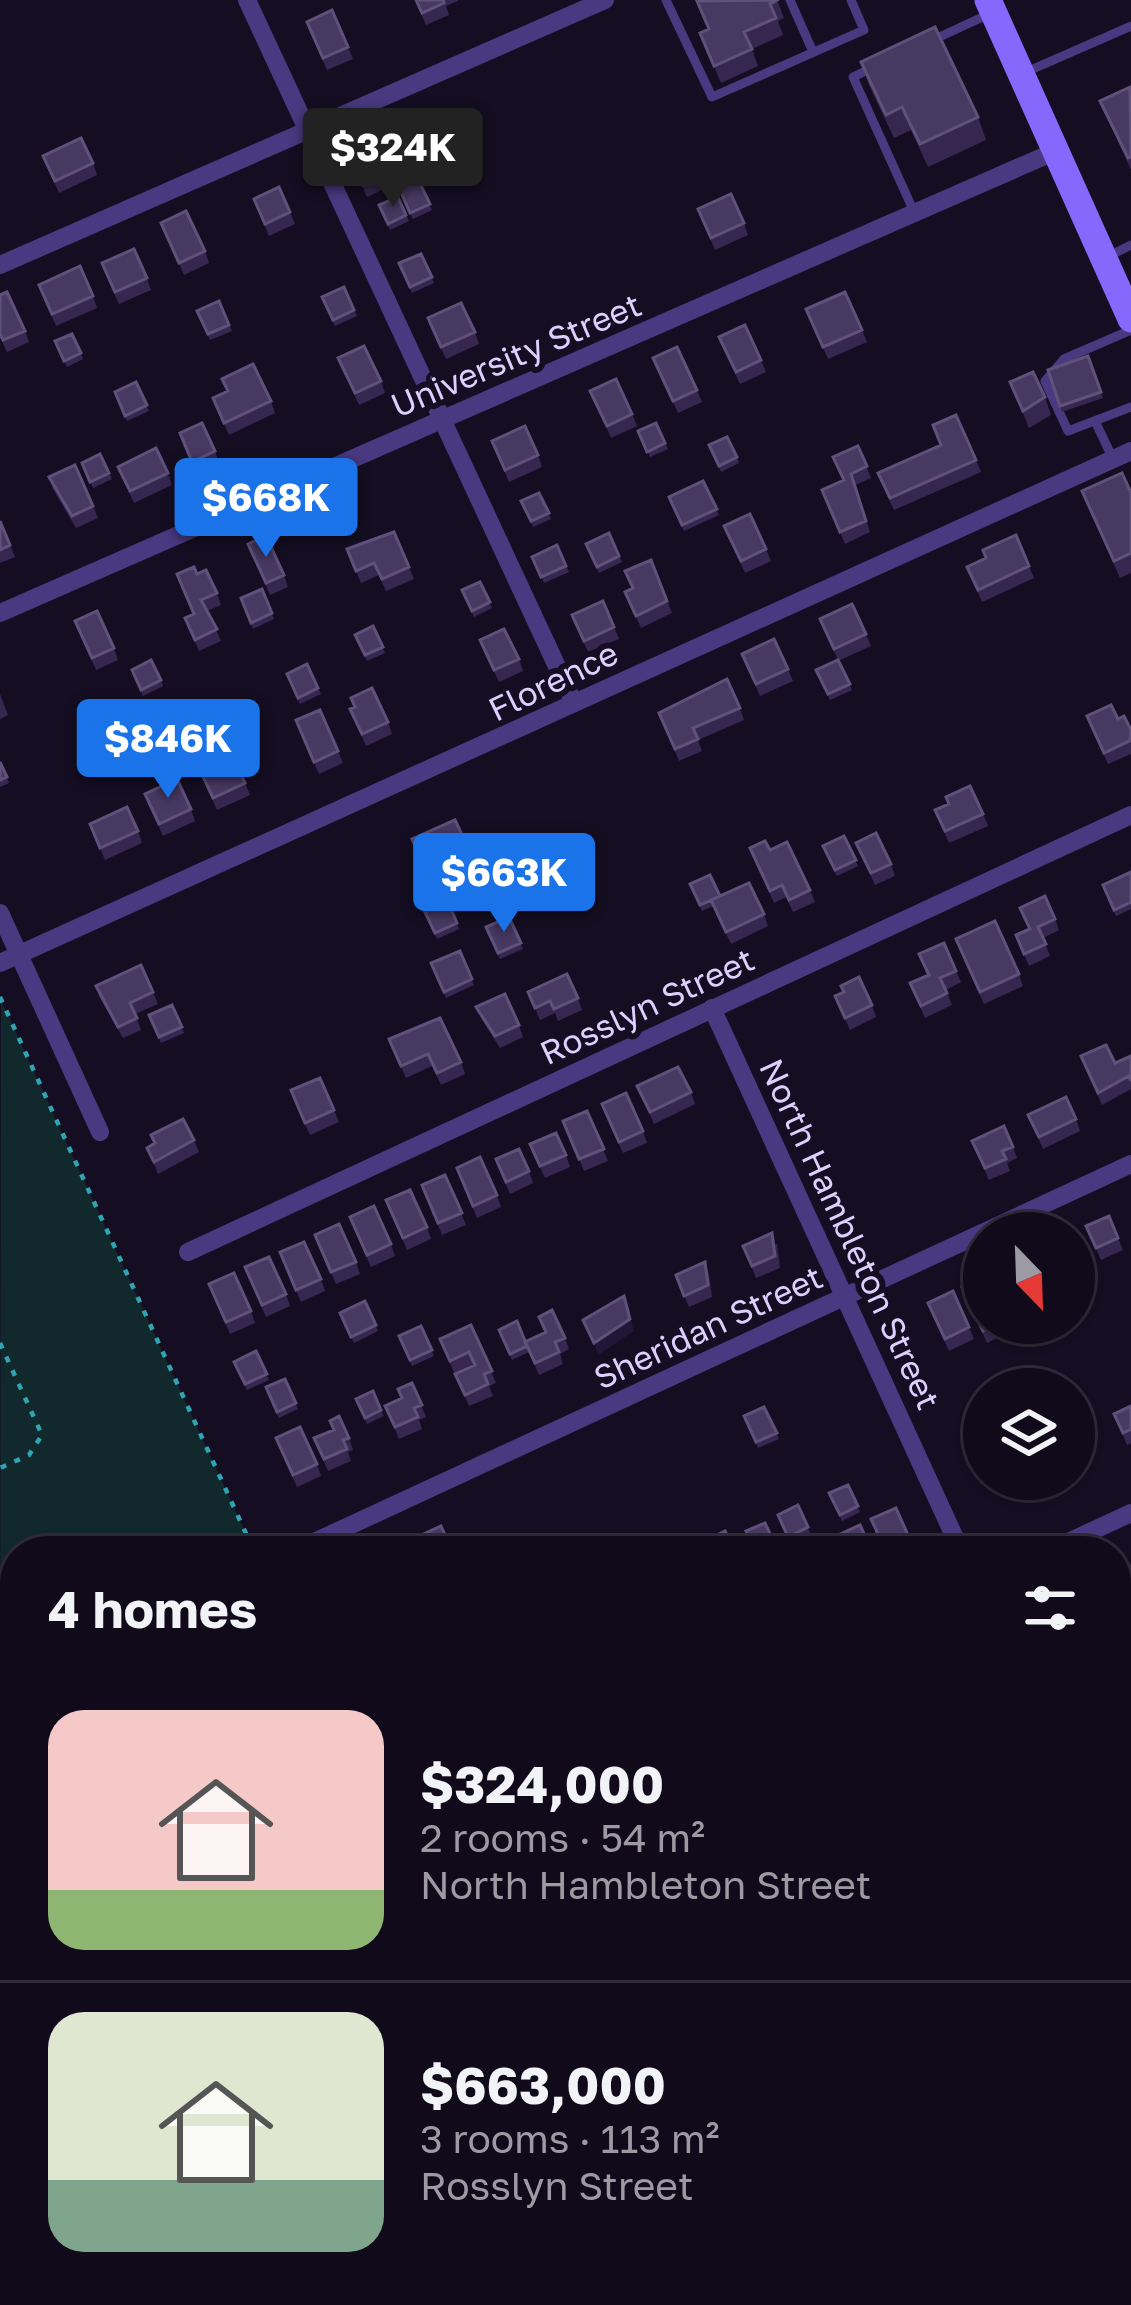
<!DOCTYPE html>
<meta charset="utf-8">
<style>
:root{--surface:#100a1a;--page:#191323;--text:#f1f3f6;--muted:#9c9aa2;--line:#302b39;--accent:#1a73e8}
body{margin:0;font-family:"Golos Text",sans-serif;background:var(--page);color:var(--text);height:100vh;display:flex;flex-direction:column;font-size:45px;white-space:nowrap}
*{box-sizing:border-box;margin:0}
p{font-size:39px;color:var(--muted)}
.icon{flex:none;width:66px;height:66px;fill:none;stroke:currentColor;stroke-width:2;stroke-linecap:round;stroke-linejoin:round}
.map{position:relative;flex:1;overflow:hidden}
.sheet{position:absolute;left:0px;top:1536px;width:1131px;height:771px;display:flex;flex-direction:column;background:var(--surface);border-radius:48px 48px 0 0;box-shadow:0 3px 9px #0004,0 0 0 3px var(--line)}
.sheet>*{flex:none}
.needle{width:78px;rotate:157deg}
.buttons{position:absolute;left:963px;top:1212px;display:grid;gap:24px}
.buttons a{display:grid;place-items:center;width:132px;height:132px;border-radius:50%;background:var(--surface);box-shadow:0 3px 9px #0004,0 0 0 3px var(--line);font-size:60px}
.price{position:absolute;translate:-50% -102px;padding:0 27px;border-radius:12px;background:var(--accent);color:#fff;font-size:39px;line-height:78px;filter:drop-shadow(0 3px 6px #0008)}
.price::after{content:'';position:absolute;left:50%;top:72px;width:36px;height:27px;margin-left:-18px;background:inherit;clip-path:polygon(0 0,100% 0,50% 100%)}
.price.current{background:#222;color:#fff}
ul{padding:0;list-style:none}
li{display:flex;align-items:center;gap:36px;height:300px;padding:0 48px}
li+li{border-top:3px solid var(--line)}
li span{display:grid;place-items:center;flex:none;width:336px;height:240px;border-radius:36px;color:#555}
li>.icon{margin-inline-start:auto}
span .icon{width:144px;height:144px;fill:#fffc;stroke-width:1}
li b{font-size:51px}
h2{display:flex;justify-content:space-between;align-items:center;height:144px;padding:0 48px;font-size:51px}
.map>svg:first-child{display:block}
</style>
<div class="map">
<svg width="1131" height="2305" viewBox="0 0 1131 2305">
<rect width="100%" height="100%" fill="#150e23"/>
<path fill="#11292c" d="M1,1000L254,1551H15V1802L0,1809Z"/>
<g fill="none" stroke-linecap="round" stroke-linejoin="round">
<path stroke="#30a4b3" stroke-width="4.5" stroke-dasharray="6 9" stroke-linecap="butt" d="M0,997L254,1551
M0,1343L42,1435L29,1455L0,1468"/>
<path stroke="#493981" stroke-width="9" d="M666,0L712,97L864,30L851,0
M790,0L813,52
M933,40L989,14
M874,67L853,77L915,214
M1026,72L1131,26
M1109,256L1131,245
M1131,330L1064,359L1045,381L1068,431L1131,407
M1096,423L1113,459
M0,2117L15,2150
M1116,2139L1131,2172
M0,2240L15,2233
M427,2292L433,2305
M607,2292L613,2305
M0,2303L23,2292
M877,2305L907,2292"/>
<path stroke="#493981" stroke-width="18" d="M247,0L574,703
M0,265L605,0
M0,613L1056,151
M0,913L100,1132
M0,963L1131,451
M712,1008L961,1551
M188,1252L1131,815
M310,1544L1131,1164
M1049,1551L1131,1513
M1116,2013L1131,2044"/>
<path stroke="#8668fd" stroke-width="27" d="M988,0L1131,319
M1116,1878L1131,1871
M187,2305L215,2292"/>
</g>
<path fill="#372750" d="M415,0H458V1L446,6L449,15L426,25Z
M777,0L784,18L778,21L783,35L752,49L758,66L721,83L700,33L708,29L697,1Z
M311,34L348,47L353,59L327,70Z
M861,62L978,117L986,140L928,167L911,130L894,138L869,85Z
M1131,89V170L1100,101Z
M348,151L389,173L393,185L367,197Z
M43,156L93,163L97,175L59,193Z
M418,179L432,210L413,219L399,188Z
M398,197L409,221L390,230L379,205Z
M254,199L290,212L295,224L269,236Z
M698,209L744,223L748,235L715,250Z
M161,223L205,251L209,263L184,275Z
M421,254L434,283L412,293L399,263Z
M106,275L147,278L151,290L119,304Z
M344,287L357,316L335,326L322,297Z
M43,296H93L97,308L56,326Z
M219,301L232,331L210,340L197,311Z
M806,309L862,330L867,342L828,359Z
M428,318L475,332L479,344L446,359Z
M25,331L29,342L7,352L0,337Z
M72,334L83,359L67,367L55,341Z
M719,337L761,360L766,372L740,384Z
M1088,356L1103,398L1062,412L1060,406Z
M338,358L381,381L385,393L359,405Z
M653,358L697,390L702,402L678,413Z
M222,379L271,401L275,413L229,435L213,398L227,391Z
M136,382L149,411L127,421L115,392Z
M1010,382L1045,397L1051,415L1029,428Z
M590,391L632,414L637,426L611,438Z
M656,423L668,449L650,457L638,431Z
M492,441L538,455L542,467L509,482Z
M184,445L215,451L219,463L197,474Z
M709,445L737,457L739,463L721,472Z
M858,446L871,478L855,485L870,532L845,544L822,490L843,481L833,457Z
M100,454L112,479L93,488L82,463Z
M976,460L981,472L894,510L882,484Z
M118,467L168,473L172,485L134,503Z
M49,477L93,506L98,518L76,528L53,489Z
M703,481L719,515L684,531L669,497Z
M1082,491L1131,493V573L1120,578Z
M539,493L551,519L533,527L521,501Z
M0,521L15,557L0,563Z
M724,526L766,549L771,561L745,573Z
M609,533L622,562L599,573L586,544Z
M248,544L284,575L288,587L270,595Z
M557,545L569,572L544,583L532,557Z
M347,549L409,567L414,579L386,591L379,575L361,583Z
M651,560L672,613L641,628L625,592L632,589L625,571Z
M1029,566L1034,578L982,602L967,567Z
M197,574L217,593L221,605L207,611L221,641L199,651L185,618L194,614Z
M480,582L492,608L474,617L462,590Z
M262,589L274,619L253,629L241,598Z
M820,619L866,634L871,646L838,661L852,690L830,700L816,670L838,660Z
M75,621L114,648L118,660L96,670Z
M373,626L385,653L367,661L355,635Z
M577,627H614L619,639L588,652Z
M480,640L519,659L523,671L499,682Z
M742,654L788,669L793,681L760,696Z
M307,664L321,694L300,704L287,674Z
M132,670L161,680L163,686L143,696Z
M0,694L8,715L0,719Z
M740,708L744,720L698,740L702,751L679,761L659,713Z
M350,709L388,722L392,734L366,746Z
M1087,716L1118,719L1131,730V754L1108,764Z
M300,732L338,751L343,763L319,774Z
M0,762L9,783L0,787Z
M199,768L245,783L250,795L217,810Z
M145,794L191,809L195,821L163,836Z
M949,804L983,814L988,826L949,843L935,810Z
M90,824L138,831L142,843L105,860Z
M844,836L858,866L837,876L823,846Z
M856,843L891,864L895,876L875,885Z
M467,845L471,857L428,876L416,851Z
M750,848L770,850L810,890L815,902L793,912L786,897L774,903Z
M1131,872V909L1116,916L1103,885Z
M690,884L764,914L768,926L731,944L713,906L702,911Z
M446,897L459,929L437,939L423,908Z
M1020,908L1055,919L1059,930L1043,938L1050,956L1029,966L1016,935L1029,929Z
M509,917L523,949L500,959L486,927Z
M460,951L474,985L446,998L431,963Z
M960,951L1019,974L1023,986L984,1004Z
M919,954L956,971L961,982L946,990L952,1005L925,1018L910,983L928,976Z
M96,986L153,992L158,1004L135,1014L141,1030L123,1038L100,998Z
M528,992L578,998L582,1010L558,1021L555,1013L540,1020Z
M844,992L872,1005L876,1017L850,1030L835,996Z
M172,1005L184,1033L161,1043L149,1015Z
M476,1007L519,1025L523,1037L500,1048L481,1018Z
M389,1039L461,1062L465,1074L441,1085L432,1066L406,1078Z
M1081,1056L1115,1063L1131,1056V1089L1102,1105Z
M637,1086L691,1092L695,1104L654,1124Z
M295,1102L334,1110L339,1122L310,1135Z
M587,1111L608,1161L584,1171L563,1121Z
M606,1115L643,1131L647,1143L623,1153Z
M1028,1115L1076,1119L1080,1131L1043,1149Z
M194,1140L199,1152L158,1174L147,1148L154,1144Z
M972,1141L1013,1147L1017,1158L1007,1163L1010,1171L989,1180Z
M530,1144L566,1155L570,1167L545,1178Z
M496,1159L529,1171L533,1183L510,1194Z
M457,1168L497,1195L501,1207L477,1218Z
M445,1175L466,1225L442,1235L422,1185Z
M386,1200L427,1227L431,1239L407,1250Z
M1086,1226L1118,1238L1123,1250L1101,1260Z
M354,1229L391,1244L395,1256L371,1267Z
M315,1235L356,1262L360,1274L336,1284Z
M777,1244L780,1268L756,1278L743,1246Z
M280,1252L321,1279L325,1291L301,1302Z
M705,1262L709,1274L712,1297L689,1307L676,1275Z
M245,1267L286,1294L290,1306L266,1317Z
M1074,1277L1083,1299L1074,1303Z
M209,1284L251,1311L255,1323L230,1334Z
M962,1287L984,1323H1009L1012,1331L987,1343Z
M365,1301L378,1331L354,1343L340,1313Z
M928,1303L969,1327L974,1339L949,1351Z
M539,1317L565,1338L569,1349L560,1354L563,1364L539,1375L529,1352L512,1360L499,1330L526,1341L545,1333Z
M471,1325L496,1383L489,1386L493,1396L469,1406L455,1374L474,1365L473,1364L454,1373L440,1339Z
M421,1326L434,1356L412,1366L399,1336Z
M256,1351L269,1380L247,1390L234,1362Z
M285,1379L298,1409L279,1418L266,1387Z
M412,1383L426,1417L419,1420L422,1429L399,1439L385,1406L402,1399Z
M373,1391L384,1416L367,1424L356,1399Z
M1131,1406V1443L1127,1445L1114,1414Z
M764,1407L779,1439L758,1448L744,1416Z
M314,1438H349L353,1450L348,1452L351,1461L328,1471Z
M280,1450L317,1464L321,1476L297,1487Z
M848,1485L860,1512L842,1521L829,1493Z
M798,1505L810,1533L790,1543L778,1515Z
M896,1508L914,1551H884L875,1531L871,1519Z
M1116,1569H1131V1616L1123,1620L1116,1604Z
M1118,1657L1131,1685L1116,1692V1658Z
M1131,1748V1795L1128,1796L1116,1770V1755Z
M1060,2292H1116L1131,2305H1065Z"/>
<path fill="#221536" d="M624,1296L634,1331L598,1355L594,1343Z"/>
<path fill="#483963" stroke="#60517b" stroke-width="3" d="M416,0H443L444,3L422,13Z
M777,0L770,4L776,18L744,32L752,49L714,66L700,33L709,29L697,1Z
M332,10L348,47L323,58L307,22Z
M935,27L978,117L920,144L902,107L886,115L861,62Z
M1130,87L1131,157L1128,158L1100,101Z
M81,138L93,163L55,181L43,156Z
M373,140L389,173L363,185L348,151Z
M418,179L430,204L410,213L399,188Z
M279,187L290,212L265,224L254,199Z
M731,194L744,223L711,238L698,209Z
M398,197L406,215L388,224L379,205Z
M186,211L205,251L179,263L161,223Z
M134,249L147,278L115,292L102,263Z
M421,254L432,277L410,287L399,263Z
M80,266L93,296L52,314L39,285Z
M344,287L354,310L333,320L322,297Z
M7,292L25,331L3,340L0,334V295Z
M845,292L862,330L823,347L806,309Z
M219,301L229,325L208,334L197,311Z
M461,303L475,332L441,347L428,318Z
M745,325L761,360L736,372L719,337Z
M72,334L81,353L64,361L55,341Z
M364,346L381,381L355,393L338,358Z
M677,347L697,390L673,401L653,358Z
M1088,356L1101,392L1060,406L1048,370Z
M253,364L271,401L224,423L213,398L228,391L222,379Z
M1033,372L1045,397L1023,411L1010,382Z
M616,379L632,414L607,426L590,391Z
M136,382L147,405L125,416L115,392Z
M956,415L976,460L890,498L878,473L941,445L933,425Z
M202,423L215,451L192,462L180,433Z
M656,423L665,443L647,452L638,431Z
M525,426L538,455L505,470L492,441Z
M727,437L737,457L719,466L709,445Z
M858,446L867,466L851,474L866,521L840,532L822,490L844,480L833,457Z
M156,448L168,473L130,491L118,467Z
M100,454L109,473L90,482L82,463Z
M75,465L93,506L72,516L49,477Z
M1122,473L1131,493V553L1114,561L1082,491Z
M703,481L717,509L682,525L669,497Z
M539,493L549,513L531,521L521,501Z
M750,514L766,549L741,561L724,526Z
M0,521L10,545L0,550Z
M394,532L409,567L382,579L374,563L356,571L347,549Z
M609,533L619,556L597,567L586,544Z
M1016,535L1029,566L978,590L967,567L986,558L983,550Z
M266,536L284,575L266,583L248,544Z
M557,545L566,566L541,577L532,557Z
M651,560L667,601L636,616L625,592L633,588L625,571Z
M194,567L197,574L206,570L217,593L201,600L217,629L195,640L185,618L194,614L177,574Z
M480,582L490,602L472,611L462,590Z
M262,589L272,613L251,623L241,598Z
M603,601L614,627L584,641L572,615Z
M852,604L866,634L834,649L820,619Z
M97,611L114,648L92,658L75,621Z
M373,626L383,647L365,655L355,635Z
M504,629L519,659L494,670L480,640Z
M774,639L788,669L756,684L742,654Z
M151,660L161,680L141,690L132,670Z
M838,660L850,684L828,694L816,670Z
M307,664L318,688L298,698L287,674Z
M727,679L740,708L693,728L698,739L675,749L659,713Z
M372,688L388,722L362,734L350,709L355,707L351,698Z
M1111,705L1118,719L1124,716L1131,730V737L1129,741L1104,753L1087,716Z
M320,710L338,751L314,762L296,720Z
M231,753L245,783L213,798L199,768Z
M0,762L7,777L0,780Z
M177,779L191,809L159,824L145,794Z
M970,786L983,814L945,831L935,810L949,804L946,797Z
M127,807L138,831L100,848L90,824Z
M455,820L467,845L423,864L412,839Z
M876,833L891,864L871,873L856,843Z
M844,836L856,860L835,870L823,846Z
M765,841L770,850L787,842L810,890L789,900L782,885L770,891L750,848Z
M1131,872V902L1114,910L1103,885Z
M710,875L720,896L700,905L690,884Z
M749,883L764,914L726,932L711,900Z
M1045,896L1055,919L1038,927L1046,944L1024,954L1016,935L1030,929L1020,908Z
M446,897L457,923L435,933L423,908Z
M509,917L521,943L498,953L486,927Z
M995,921L1019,974L980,992L956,939Z
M944,943L956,971L940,978L947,993L921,1006L910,983L929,975L919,954Z
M460,951L472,979L444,992L431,963Z
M141,965L153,992L130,1003L137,1018L118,1027L96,986Z
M567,974L578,998L554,1009L550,1001L535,1008L528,992Z
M859,977L872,1005L845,1018L835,996L844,992L841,986Z
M505,994L519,1025L495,1036L476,1007Z
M172,1005L182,1027L159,1037L149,1015Z
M440,1018L461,1062L437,1073L428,1054L401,1066L389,1039Z
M1106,1045L1115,1063L1131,1056V1081L1129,1076L1098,1093L1081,1056Z
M678,1067L691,1092L650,1112L637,1086Z
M320,1078L334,1110L305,1123L291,1090Z
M626,1093L643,1131L619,1142L602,1104Z
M1066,1097L1076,1119L1039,1137L1028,1115Z
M587,1111L604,1149L579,1159L563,1121Z
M183,1119L194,1140L154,1162L147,1148L155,1143L151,1135Z
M1004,1126L1013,1147L1002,1151L1006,1159L985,1168L972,1141Z
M556,1133L566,1155L540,1166L530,1144Z
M519,1149L529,1171L506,1182L496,1159Z
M480,1157L497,1195L473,1206L457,1168Z
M445,1175L462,1213L438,1223L422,1185Z
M410,1190L427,1227L403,1238L386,1200Z
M374,1206L391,1244L367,1255L350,1217Z
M1109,1216L1118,1238L1096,1248L1086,1226Z
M339,1224L356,1262L331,1272L315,1235Z
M772,1233L775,1256L752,1266L743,1246Z
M304,1242L321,1279L296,1290L280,1252Z
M269,1257L286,1294L262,1305L245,1267Z
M705,1262L708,1285L684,1296L676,1275Z
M234,1273L251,1311L226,1322L209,1284Z
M984,1277V1323H1000L983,1331L962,1287Z
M953,1291L969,1327L945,1339L928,1303Z
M624,1296L630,1319L594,1343L583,1320Z
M365,1301L376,1325L351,1337L340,1313Z
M552,1310L565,1338L555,1342L559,1352L535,1363L525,1342L546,1332L539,1317Z
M517,1321L527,1346L510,1354L499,1330Z
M471,1325L492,1371L484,1374L488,1384L465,1395L455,1374L475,1365L469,1352L450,1361L440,1339Z
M421,1326L432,1350L410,1360L399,1336Z
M256,1351L267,1374L245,1384L234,1362Z
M285,1379L296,1403L277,1412L266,1387Z
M412,1383L422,1405L414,1408L418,1417L395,1427L385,1406L402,1398L398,1389Z
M373,1391L381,1410L365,1418L356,1399Z
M1131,1406V1429L1123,1433L1114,1414Z
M764,1407L777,1433L756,1442L744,1416Z
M339,1416L349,1438L343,1440L347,1449L324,1459L314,1438L334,1430L330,1421Z
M300,1427L317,1464L293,1475L276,1438Z
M848,1485L858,1506L840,1515L829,1493Z
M798,1505L808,1527L788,1537L778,1515Z
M896,1508L912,1544L897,1551H886L871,1519Z
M765,1523L775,1544L761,1551H756L746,1531Z
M860,1525L872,1551H843L836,1536Z
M441,1526L451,1548L444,1551H421L417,1537Z
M725,1531L734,1550L710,1551L705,1541Z
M692,1543L695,1551H674Z
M831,1543L834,1551H814Z
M1128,1564L1131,1569V1602L1119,1608L1116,1601V1569Z
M1118,1657L1129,1679L1116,1685V1658Z
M1131,1748V1782L1123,1784L1116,1768V1755Z
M1131,1966V1984L1124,1969Z
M1116,2271L1131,2305H1074L1064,2292H1116Z
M463,2292H602L608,2305H469Z
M684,2292H716L721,2305H697L695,2300L688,2303Z"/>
<g text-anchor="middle" stroke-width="12" stroke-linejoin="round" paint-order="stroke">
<g font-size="33" fill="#ddd0fe" stroke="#150e23">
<text transform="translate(516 355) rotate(-23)" y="12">University Street</text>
<text transform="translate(553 681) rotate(-26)" y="12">Florence</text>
<text transform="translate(647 1006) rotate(-25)" y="12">Rosslyn Street</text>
<text transform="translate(850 1234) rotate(65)" y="12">North Hambleton Street</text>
<text transform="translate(708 1327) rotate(-25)" y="12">Sheridan Street</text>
</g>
</g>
</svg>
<div class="buttons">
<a><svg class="needle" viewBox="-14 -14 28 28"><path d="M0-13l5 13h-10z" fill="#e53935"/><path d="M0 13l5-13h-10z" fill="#9c9aa2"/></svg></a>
<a><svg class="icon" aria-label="layers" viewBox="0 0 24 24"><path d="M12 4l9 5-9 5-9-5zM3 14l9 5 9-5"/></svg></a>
</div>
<b class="price current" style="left:393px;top:210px">$324K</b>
<b class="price" style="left:266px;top:560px">$668K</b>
<b class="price" style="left:168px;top:801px">$846K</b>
<b class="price" style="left:504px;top:935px">$663K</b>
<section class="sheet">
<h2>4 homes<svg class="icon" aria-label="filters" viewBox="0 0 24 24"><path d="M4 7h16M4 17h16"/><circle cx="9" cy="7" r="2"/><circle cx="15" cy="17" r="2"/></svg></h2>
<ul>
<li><span style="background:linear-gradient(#f6c9c9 75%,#8fb573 0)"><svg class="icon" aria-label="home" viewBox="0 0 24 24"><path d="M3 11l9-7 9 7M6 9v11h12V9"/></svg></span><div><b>$324,000</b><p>2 rooms · 54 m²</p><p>North Hambleton Street</p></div></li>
<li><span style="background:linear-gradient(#dfe7d0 70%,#7fa58c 0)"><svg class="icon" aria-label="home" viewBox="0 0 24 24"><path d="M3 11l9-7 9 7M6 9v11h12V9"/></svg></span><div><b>$663,000</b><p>3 rooms · 113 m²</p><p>Rosslyn Street</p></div></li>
</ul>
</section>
</div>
